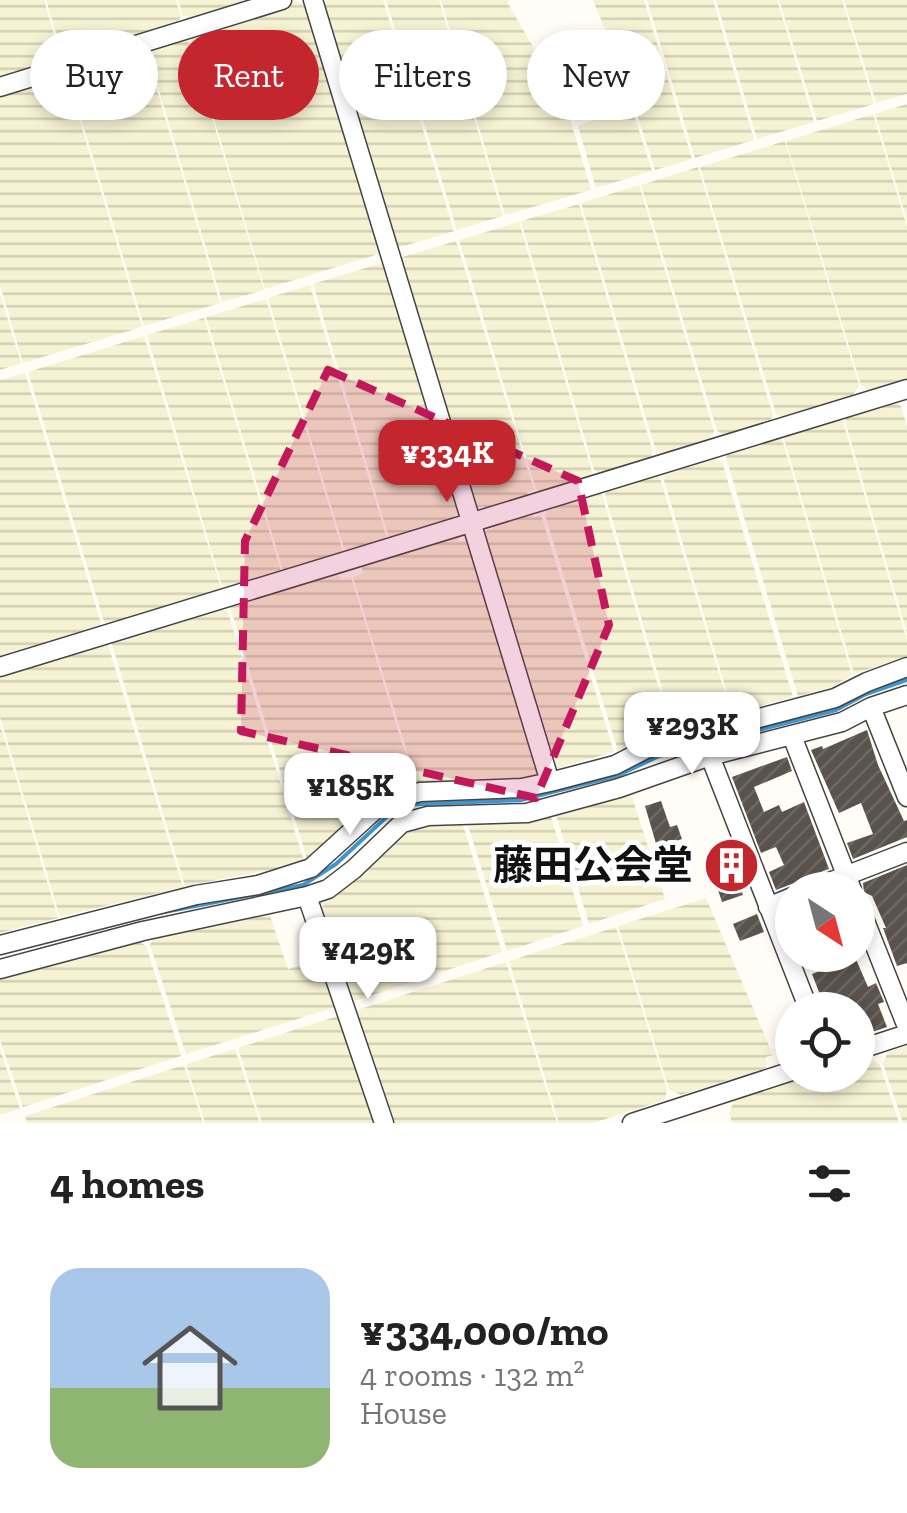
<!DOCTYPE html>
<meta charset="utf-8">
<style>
:root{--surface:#fff;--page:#f2f2f2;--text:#222;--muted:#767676;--accent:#c4262e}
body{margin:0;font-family:"Zilla Slab","Noto Sans JP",serif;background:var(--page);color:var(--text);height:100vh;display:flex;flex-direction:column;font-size:38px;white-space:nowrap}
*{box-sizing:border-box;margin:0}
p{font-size:32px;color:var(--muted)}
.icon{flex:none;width:55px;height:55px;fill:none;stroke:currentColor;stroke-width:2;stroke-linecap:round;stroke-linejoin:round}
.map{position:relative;height:1123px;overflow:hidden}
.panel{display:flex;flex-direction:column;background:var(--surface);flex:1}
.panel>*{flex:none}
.banner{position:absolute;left:30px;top:30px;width:848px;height:90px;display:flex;gap:20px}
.needle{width:65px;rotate:144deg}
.tools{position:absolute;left:775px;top:872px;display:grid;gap:20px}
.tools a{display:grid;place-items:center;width:100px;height:100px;border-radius:50%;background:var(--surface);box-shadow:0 5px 15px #0003;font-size:50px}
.price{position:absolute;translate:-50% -85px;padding:0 22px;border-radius:20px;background:#fff;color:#222;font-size:32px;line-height:65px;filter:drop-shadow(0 2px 5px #0008)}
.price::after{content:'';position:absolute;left:50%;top:60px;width:30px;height:22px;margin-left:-15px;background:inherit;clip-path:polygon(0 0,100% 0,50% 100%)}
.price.current{background:var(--accent);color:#fff}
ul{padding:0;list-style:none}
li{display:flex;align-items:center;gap:30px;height:250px;padding:0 50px}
li span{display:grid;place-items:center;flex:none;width:280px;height:200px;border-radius:30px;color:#555}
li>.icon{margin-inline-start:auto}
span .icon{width:120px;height:120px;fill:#fffc;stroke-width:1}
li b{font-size:42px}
h2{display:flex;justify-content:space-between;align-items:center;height:120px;padding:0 50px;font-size:42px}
.chip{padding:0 35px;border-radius:45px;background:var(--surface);box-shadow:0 5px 15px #0003;font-size:35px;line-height:90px}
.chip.current{background:var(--accent);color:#fff}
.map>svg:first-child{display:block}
</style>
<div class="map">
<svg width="907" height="1123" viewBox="0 0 907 1123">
<defs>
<pattern id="farmland-rules" width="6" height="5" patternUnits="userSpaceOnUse" patternTransform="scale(2.5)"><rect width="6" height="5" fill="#f6f3d4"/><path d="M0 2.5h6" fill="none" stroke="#d2cfb5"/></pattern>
<pattern id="building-hatch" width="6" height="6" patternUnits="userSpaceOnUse" patternTransform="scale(2.5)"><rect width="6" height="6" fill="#5a524d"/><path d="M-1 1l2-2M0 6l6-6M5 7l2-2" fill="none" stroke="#6d6662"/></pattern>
</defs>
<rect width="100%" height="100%" fill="#fffdf5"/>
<path fill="url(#farmland-rules)" d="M0,0H44L60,54L55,61L0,78Z
M46,0H176L181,17L175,25L70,57L62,53Z
M178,0H257L190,20L188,16H183Z
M295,0L306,7L382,253L265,289L190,38L194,31Z
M327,0H383L454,231L397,248L323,7Z
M386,0H439L503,216L457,230Z
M441,0H509L507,2L565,102L591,190L505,215Z
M593,0H644L692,159L655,170L627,83Z
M647,0H713L754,140L695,158Z
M716,0H777L814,122L757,139Z
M779,0H842L874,104L817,121Z
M844,0H907V94L876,103Z
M182,35L188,39L264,290L222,302L146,46Z
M144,46L220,303L144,326L68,75Z
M66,76L142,327L23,363L0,285V90Z
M630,102L652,171L596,188L578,126L596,119L598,113Z
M907,104V220L875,114Z
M873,114L907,227V381L872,392L861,385L786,141Z
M785,141L859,385L851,398L786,419L776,414L700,167Z
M698,167L773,415L769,424L725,437L717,430L641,185Z
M639,185L714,431L706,443L667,455L656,451L581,203Z
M579,204L653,452L649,461L603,475L594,470L521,221Z
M519,222L592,472L589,479L542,494L536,489L459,240Z
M456,241L534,490L527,492L528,498L485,511L483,506L475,509L399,258Z
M385,262L462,513L454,515L456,521L390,541L313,284Z
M310,285L388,542L351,553L344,548L268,298Z
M0,294L21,363L0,370Z
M266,299L342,549L338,557L284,573L206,317Z
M204,318L282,574L229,590L222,586L147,335Z
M144,336L221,588L218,593L110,626L104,622L28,372Z
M25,373L101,623L98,629L0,659V380Z
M894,402L901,406L907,427V633L845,421L847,416Z
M838,419L843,422L907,641V656L854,674L784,439L787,434Z
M778,437L782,439L852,675L834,686L798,696L726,458L728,452Z
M713,456L722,462L793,697L733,713L663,477L667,471Z
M655,474L660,478L731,713L673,726L605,495L607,489Z
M595,492L602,495L670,726L618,751L545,515L547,507Z
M531,512L534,517L541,515L614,752L557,768L485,531L491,529V524Z
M456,533L459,542L467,540L539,774L509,780L417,783L353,577L363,574L361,563Z
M335,571L341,580L351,577L414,783L400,785L378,796L307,859L229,603Z
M219,607L228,612L304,861L285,867L185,886L112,644L115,639Z
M101,643L102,646L108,645L183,887L60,917L0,717V674Z
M0,724L58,918L0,933Z
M631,794L665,899L589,924L556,815Z
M551,816L583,926L507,951L467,822Z
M462,822L502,952L351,1002L321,911L325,899L406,829L423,824Z
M706,898L773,1055L766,1057V1068L681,1095L669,1089L618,926Z
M269,913L288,969L320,960L336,1007L186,1054L150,945L154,937Z
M616,927L667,1089L665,1100L593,1123H559L509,961Z
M138,941L146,946L181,1056L23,1107L0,1040V977Z
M506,962L557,1123H390L354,1011Z
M341,1015L376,1123H262L238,1048Z
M907,1046V1123H903L883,1064L888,1052Z
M0,1049L20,1109L0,1115Z
M235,1049L260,1123H205L186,1064Z
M869,1058L880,1065L899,1123H732L729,1112L734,1101L815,1075H858V1062Z
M184,1065L203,1123H27L25,1116Z"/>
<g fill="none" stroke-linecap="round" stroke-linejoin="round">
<path stroke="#3f96cf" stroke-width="4" d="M402,805L521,800L619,775L659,756L836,710L866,694L907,680
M159,913L303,885L336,864L394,810"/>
</g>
<path fill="url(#building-hatch)" d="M867,730L878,765L904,821L907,820V837L853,859L847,843L873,834L861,803L839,813L811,750L822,746L823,749Z
M787,757L792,771L754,787L764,812L779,805L782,812L804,802L829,869L804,878L797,886L794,883L776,890L769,872L784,865L776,847L761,853L732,777Z
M661,801L670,827L677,825L682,839L657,847L645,806Z
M736,856L741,869L735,871L743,895L722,902L718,890L727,887L718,864Z
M907,865V963L897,966L883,928H886L872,896L864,892L863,883Z
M757,914L764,932L740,941L733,924Z
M855,957L868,987L876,983L884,1002L878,1004L887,1027L866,1034L858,1010H826L812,974Z"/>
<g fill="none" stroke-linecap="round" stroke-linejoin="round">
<defs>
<path id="minor" d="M313,0L550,782
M0,87L282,0
M0,667L907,389
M871,707L907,797
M792,736L852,890
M809,890L907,852
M307,896L384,1123
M858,903L907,1027
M768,907L792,897
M0,945L196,895L258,885L311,868L376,809L397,798L420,792L522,788L550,782L615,765L646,749L680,739L835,698L867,682L907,667
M0,969L143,931L307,896L328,889L354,869L402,823L428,816L527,813L619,788L710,756
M809,1010L710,756L842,722L871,707L907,695
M858,1050L907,1034
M632,1123L792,1071"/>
</defs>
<use href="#minor" stroke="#444" stroke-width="21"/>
<use href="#minor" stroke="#fff" stroke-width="18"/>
</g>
<path fill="#c2185b" fill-opacity="0.2" stroke="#c2185b" stroke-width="8" stroke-dasharray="20 12" stroke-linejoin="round" d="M328,370L578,481L609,625L536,798L241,731L245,541Z"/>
<defs>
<symbol id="building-disc" viewBox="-11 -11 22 22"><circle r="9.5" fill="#c4262e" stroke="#fff"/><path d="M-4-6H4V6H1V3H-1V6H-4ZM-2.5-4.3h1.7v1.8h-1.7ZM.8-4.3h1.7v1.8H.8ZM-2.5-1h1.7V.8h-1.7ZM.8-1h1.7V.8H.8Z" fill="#fff"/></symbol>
</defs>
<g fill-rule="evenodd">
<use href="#building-disc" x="700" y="834" width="63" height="63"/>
</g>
<g text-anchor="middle" stroke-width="10" stroke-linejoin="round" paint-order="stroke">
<g font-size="40" font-weight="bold" fill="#111" stroke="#fff" text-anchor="end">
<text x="693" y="879">藤田公会堂</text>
</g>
</g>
</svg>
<div class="tools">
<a><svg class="needle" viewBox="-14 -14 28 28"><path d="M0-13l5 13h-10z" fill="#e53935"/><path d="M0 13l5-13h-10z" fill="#767676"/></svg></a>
<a><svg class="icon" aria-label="locate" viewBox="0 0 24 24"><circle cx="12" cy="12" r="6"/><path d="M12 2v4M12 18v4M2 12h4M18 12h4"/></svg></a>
</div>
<b class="price current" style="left:447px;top:505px">¥334K</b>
<b class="price" style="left:692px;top:777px">¥293K</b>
<b class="price" style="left:350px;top:838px">¥185K</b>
<b class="price" style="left:368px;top:1002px">¥429K</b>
<div class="banner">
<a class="chip">Buy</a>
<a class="chip current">Rent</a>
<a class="chip">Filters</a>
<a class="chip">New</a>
</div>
</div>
<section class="panel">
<h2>4 homes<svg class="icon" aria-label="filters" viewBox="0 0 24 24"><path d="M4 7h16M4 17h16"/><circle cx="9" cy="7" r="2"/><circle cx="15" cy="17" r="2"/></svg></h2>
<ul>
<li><span style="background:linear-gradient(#a9c7e8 60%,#8fb573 0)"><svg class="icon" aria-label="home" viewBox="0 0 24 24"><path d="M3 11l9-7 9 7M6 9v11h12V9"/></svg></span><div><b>¥334,000/mo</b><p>4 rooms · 132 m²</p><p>House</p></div></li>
</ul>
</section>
